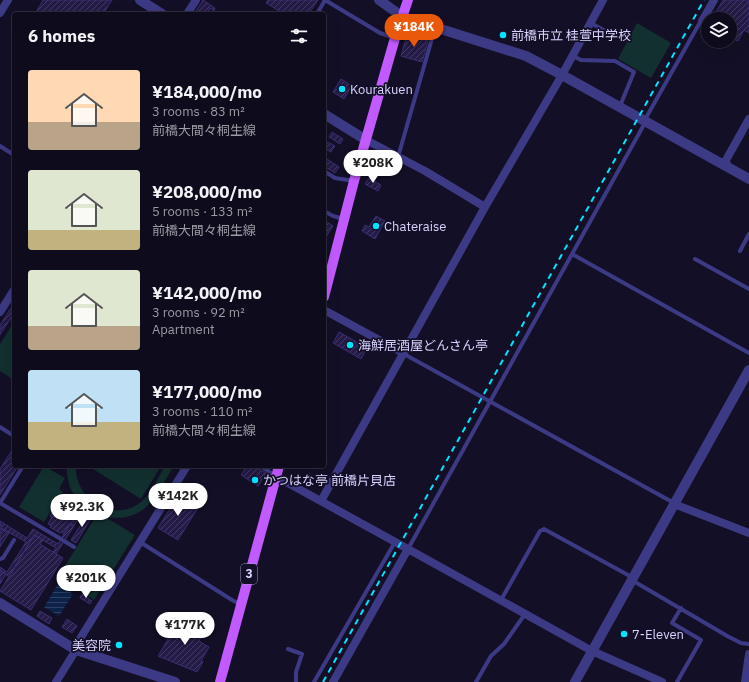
<!DOCTYPE html>
<meta charset="utf-8">
<style>
:root{--surface:#0e0b1c;--page:#171425;--text:#f1f3f6;--muted:#9b9ba3;--line:#2e2b3b;--accent:#ea580c}
body{margin:0;font-family:"IBM Plex Sans","Noto Sans JP",sans-serif;background:var(--page);color:var(--text);height:100vh;display:flex;flex-direction:column;font-size:15px;white-space:nowrap}
*{box-sizing:border-box;margin:0}
p{font-size:13px;color:var(--muted)}
.icon{flex:none;width:22px;height:22px;fill:none;stroke:currentColor;stroke-width:2;stroke-linecap:round;stroke-linejoin:round}
.map{position:relative;flex:1;overflow:hidden}
.drawer{position:absolute;left:12px;top:12px;width:314px;height:456px;display:flex;flex-direction:column;background:var(--surface);border-radius:4px;box-shadow:0 4px 16px #0002,0 0 0 1px var(--line)}
.drawer>*{flex:none}
.fabs{position:absolute;left:701px;top:12px;display:grid;gap:8px}
.fabs a{display:grid;place-items:center;width:36px;height:36px;border-radius:50%;background:var(--surface);box-shadow:0 4px 16px #0002,0 0 0 1px var(--line);font-size:20px}
.price{position:absolute;translate:-50% -34px;padding:0 9px;border-radius:14px;background:#fff;color:#222;font-size:13px;line-height:26px;filter:drop-shadow(0 1px 2px #0008)}
.price::after{content:'';position:absolute;left:50%;top:24px;width:12px;height:9px;margin-left:-6px;background:inherit;clip-path:polygon(0 0,100% 0,50% 100%)}
.price.active{background:var(--accent);color:#fff}
ul{padding:0;list-style:none}
li{display:flex;align-items:center;gap:12px;height:100px;padding:0 16px}
li span{display:grid;place-items:center;flex:none;width:112px;height:80px;border-radius:4px;color:#555}
li>.icon{margin-inline-start:auto}
span .icon{width:48px;height:48px;fill:#fffc;stroke-width:1}
li b{font-size:17px}
h2{display:flex;justify-content:space-between;align-items:center;height:48px;padding:0 16px;font-size:17px}
.map>svg:first-child{display:block}
</style>
<div class="map">
<svg width="749" height="682" viewBox="0 0 749 682">
<defs>
<pattern id="water-rules" width="6" height="5" patternUnits="userSpaceOnUse"><rect width="6" height="5" fill="#0c2248"/><path d="M0 2.5h6" fill="none" stroke="#2f4163"/></pattern>
<pattern id="building-hatch" width="6" height="6" patternUnits="userSpaceOnUse"><rect width="6" height="6" fill="#241b47"/><path d="M-1 1l2-2M0 6l6-6M5 7l2-2" fill="none" stroke="#433b63"/></pattern>
</defs>
<rect width="100%" height="100%" fill="#130f26"/>
<path fill="#12302f" d="M637,23L671,43L651,78L618,59Z
M14,322V380L0,371V344Z
M44,466L65,478L59,489L63,492L44,522L19,507Z
M67,466H76C74,499 114,524 141,502C152,493 158,477 165,466H174C155,496 147,523 105,517L135,535L94,600L58,577L96,516H101C79,505 66,492 67,466Z
M88,466H161L141,499Z"/>
<path fill="url(#water-rules)" d="M58,584L73,594L59,616L44,607Z"/>
<path fill="url(#building-hatch)" stroke="#3b2d73" d="M43,0H112L103,14H35Z
M203,0L215,8L214,11L210,8L207,14H194Z
M268,0H318L310,12L312,14H284L266,3Z
M723,0H749V33L744,30L738,41L730,37V19H712Z
M407,35L428,41L422,62L401,56Z
M341,79L352,86L344,99L333,92Z
M332,132L343,139L340,144L329,137Z
M328,142L335,146L331,152L324,148Z
M324,157L339,167L335,173L324,166Z
M369,178L381,185L378,191L365,184Z
M376,216L385,221L375,239L362,231L365,225L369,227Z
M324,220L333,226L324,240Z
M13,305L14,306V313L0,335V325Z
M339,332L367,348L361,359L333,343Z
M14,447V466H18L0,495V469Z
M247,466H253L266,473L258,486L241,475Z
M179,494L199,506L178,540L158,528Z
M64,498L80,508L74,518L77,520L74,526L70,524L64,534L61,532L60,533L50,527L51,525L48,524L52,517L50,516L58,503L60,504Z
M89,512L93,515L76,543L71,540Z
M0,521L27,538L33,529L58,544L70,524L74,526L56,554L53,552L56,548L34,535L9,577L0,570V567L7,572L26,542L1,528Z
M0,528L9,533L0,547Z
M35,535L43,540L40,544L63,558L31,610L0,591L32,539H33Z
M0,570L6,574L0,584Z
M82,594L92,601L90,604L80,598Z
M40,611L52,618L49,624L37,616Z
M181,617L204,631L199,641L209,647L201,661L203,662L197,672L158,656Z
M67,619L77,626L72,633L62,627Z"/>
<g fill="none" stroke-linecap="round" stroke-linejoin="round">
<path stroke="#3d3a85" stroke-width="4" d="M325,0L380,33L395,38
M317,14L325,0
M591,23L612,35
M573,56L581,60L615,61L634,72L620,106
M0,146L14,155
M398,157L435,28
M324,171L335,178L354,181
M324,211L333,216L344,219
M740,251L749,234
M572,254L749,353
M695,259L749,289
M404,354L674,503
M0,427L14,436
M261,466L275,476
M0,503L61,539
M0,503L23,466
M64,541L74,547
M140,542L232,600L240,604
M408,549L646,121L647,116L699,24L702,21
M0,559L3,558L14,540
M501,600L540,531L544,529L628,575L635,582L729,637L741,643L749,644
M288,649L302,654L296,672V682
M314,682L395,542
M476,682L491,656L504,644L525,614
M677,682L701,640L672,623L681,608"/>
<path stroke="#3d3a85" stroke-width="8" d="M0,13L8,0
M187,14L196,0
M702,21L714,0
M366,140L425,171L485,207
M727,166L726,160L749,119
M324,310L403,353
M0,312L14,290
M277,477L408,549L592,651L662,682
M321,501L485,207L562,75L603,0
M674,504L749,533
M56,682L76,650L78,642L187,466
M333,682L408,549
M745,682L749,654"/>
<path stroke="#3d3a85" stroke-width="10" d="M140,0L162,14
M379,0L403,17L526,56L562,75L749,179
M324,114L366,140
M0,603L76,650L175,682
M575,682L749,370"/>
<path stroke="#c25bff" stroke-width="10" d="M324,297L354,181L395,38L408,0
M220,682L279,466"/>
<path stroke="#00e5ff" stroke-width="2" stroke-dasharray="6 5" stroke-linecap="butt" d="M323,682L704,0"/>
</g>
<g fill="#00e5ff" stroke="#130f26" stroke-width="1.5">
<circle cx="503" cy="35" r="4"/>
<circle cx="342" cy="89" r="4"/>
<circle cx="376" cy="226" r="4"/>
<circle cx="350" cy="345" r="4"/>
<circle cx="255" cy="480" r="4"/>
<circle cx="624" cy="634" r="4"/>
<circle cx="119" cy="645" r="4"/>
</g>
<g text-anchor="middle" stroke-width="3.5" stroke-linejoin="round" paint-order="stroke">
<rect fill="#130f26" stroke="#9e99be" stroke-width="1" x="241" y="564" width="16" height="20" rx="3"/>
<g font-size="12" font-weight="bold" fill="#d9d4ff">
<text x="249" y="578">3</text>
</g>
<g font-size="13" fill="#d9d4ff" stroke="#130f26" text-anchor="start">
<text x="511" y="40">前橋市立 桂萱中学校</text>
<text x="350" y="94">Kourakuen</text>
<text x="384" y="231">Chateraise</text>
<text x="358" y="350">海鮮居酒屋どんさん亭</text>
<text x="263" y="485">かつはな亭 前橋片貝店</text>
<text x="632" y="639">7-Eleven</text>
<text x="111" y="650" text-anchor="end">美容院</text>
</g>
</g>
</svg>
<div class="fabs">
<a><svg class="icon" aria-label="layers" viewBox="0 0 24 24"><path d="M12 4l9 5-9 5-9-5zM3 14l9 5 9-5"/></svg></a>
</div>
<b class="price active" style="left:414px;top:48px">¥184K</b>
<b class="price" style="left:373px;top:184px">¥208K</b>
<b class="price" style="left:178px;top:517px">¥142K</b>
<b class="price" style="left:82px;top:528px">¥92.3K</b>
<b class="price" style="left:86px;top:599px">¥201K</b>
<b class="price" style="left:185px;top:646px">¥177K</b>
<section class="drawer">
<h2>6 homes<svg class="icon" aria-label="filters" viewBox="0 0 24 24"><path d="M4 7h16M4 17h16"/><circle cx="9" cy="7" r="2"/><circle cx="15" cy="17" r="2"/></svg></h2>
<ul>
<li><span style="background:linear-gradient(#ffd9b3 65%,#b9a48a 0)"><svg class="icon" aria-label="home" viewBox="0 0 24 24"><path d="M3 11l9-7 9 7M6 9v11h12V9"/></svg></span><div><b>¥184,000/mo</b><p>3 rooms · 83 m²</p><p>前橋大間々桐生線</p></div></li>
<li><span style="background:linear-gradient(#dfe7d0 75%,#c2b280 0)"><svg class="icon" aria-label="home" viewBox="0 0 24 24"><path d="M3 11l9-7 9 7M6 9v11h12V9"/></svg></span><div><b>¥208,000/mo</b><p>5 rooms · 133 m²</p><p>前橋大間々桐生線</p></div></li>
<li><span style="background:linear-gradient(#dfe7d0 70%,#b9a48a 0)"><svg class="icon" aria-label="home" viewBox="0 0 24 24"><path d="M3 11l9-7 9 7M6 9v11h12V9"/></svg></span><div><b>¥142,000/mo</b><p>3 rooms · 92 m²</p><p>Apartment</p></div></li>
<li><span style="background:linear-gradient(#bfe0f5 65%,#c2b280 0)"><svg class="icon" aria-label="home" viewBox="0 0 24 24"><path d="M3 11l9-7 9 7M6 9v11h12V9"/></svg></span><div><b>¥177,000/mo</b><p>3 rooms · 110 m²</p><p>前橋大間々桐生線</p></div></li>
</ul>
</section>
</div>
